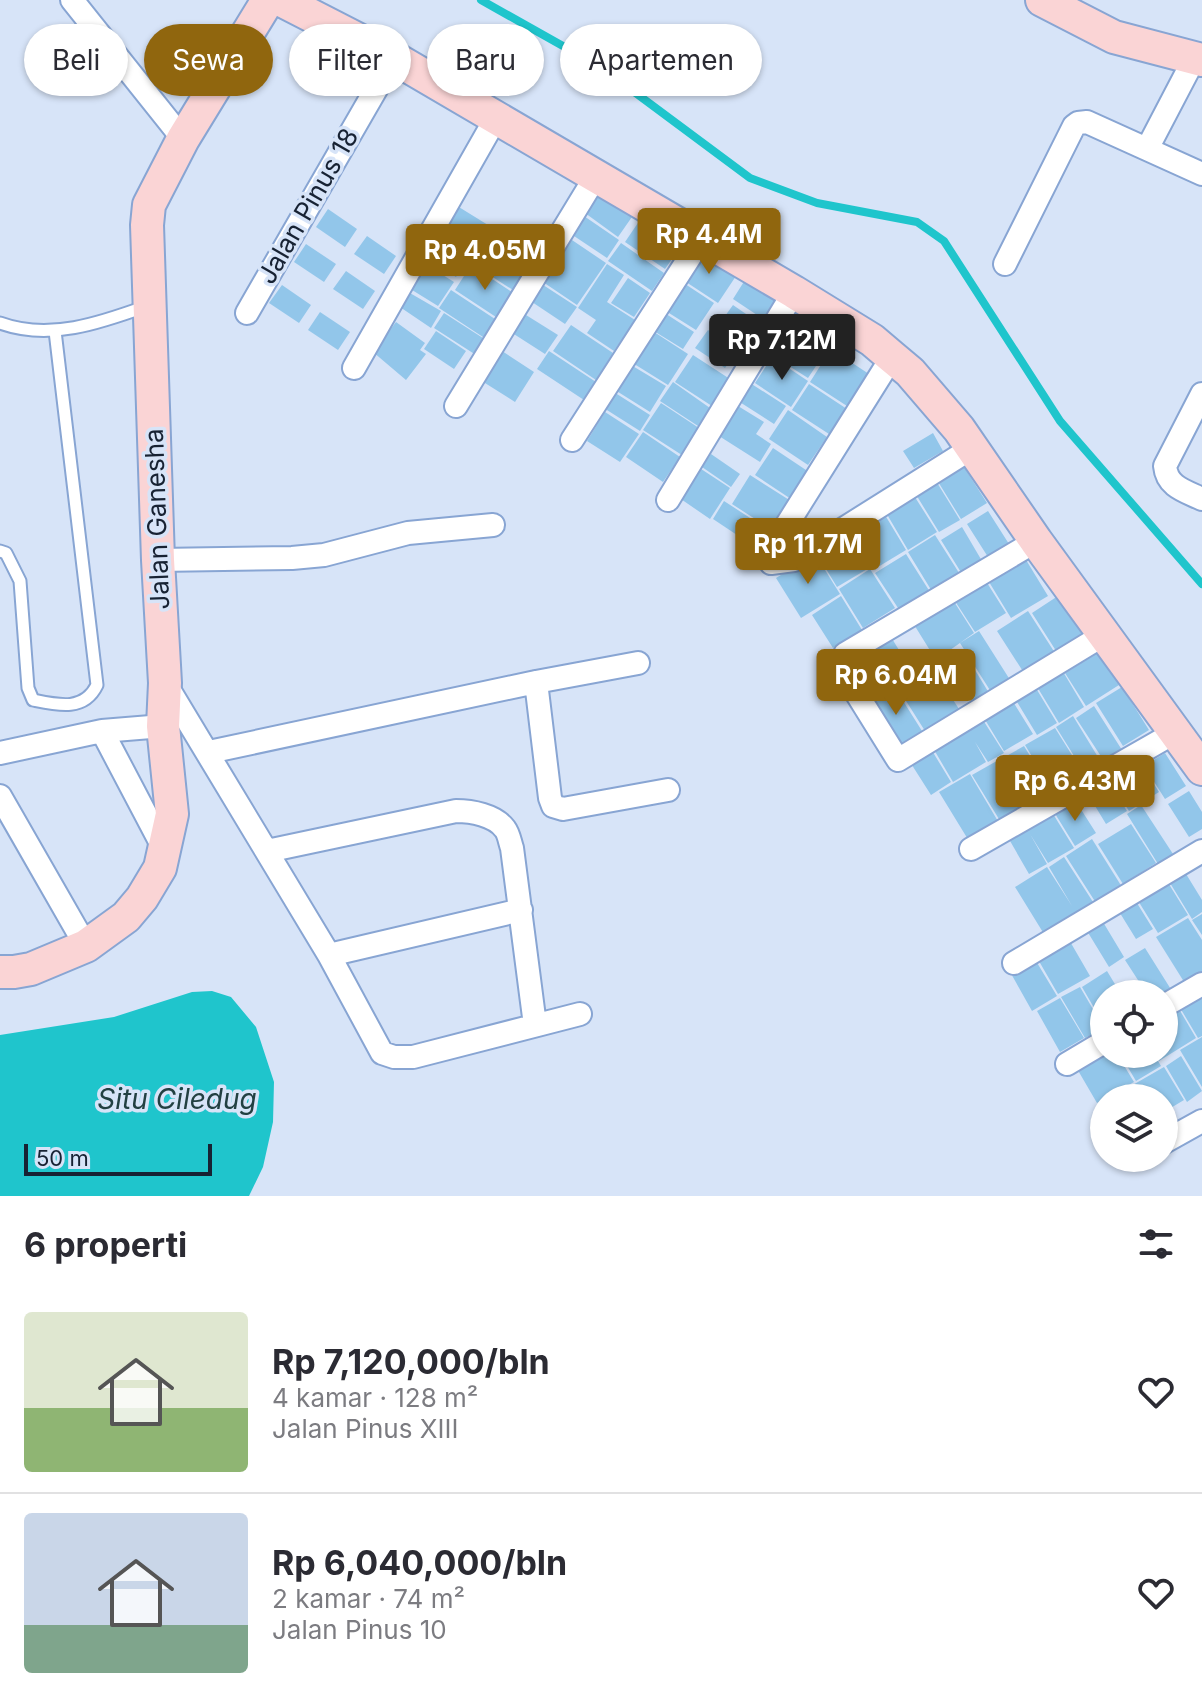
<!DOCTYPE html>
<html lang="id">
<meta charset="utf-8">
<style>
:root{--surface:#fff;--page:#f2f2f3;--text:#2b2b33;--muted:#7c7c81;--line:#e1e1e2;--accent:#90660e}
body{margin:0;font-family:Inter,sans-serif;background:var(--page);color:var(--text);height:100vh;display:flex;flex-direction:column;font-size:30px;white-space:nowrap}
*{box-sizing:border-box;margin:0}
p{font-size:26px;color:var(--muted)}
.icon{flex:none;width:44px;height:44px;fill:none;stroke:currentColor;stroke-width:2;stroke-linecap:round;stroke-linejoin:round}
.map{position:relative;height:1196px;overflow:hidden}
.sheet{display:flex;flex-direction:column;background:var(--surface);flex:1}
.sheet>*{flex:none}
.top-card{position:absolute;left:24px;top:24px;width:800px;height:72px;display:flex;gap:16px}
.buttons{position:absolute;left:1090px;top:980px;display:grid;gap:16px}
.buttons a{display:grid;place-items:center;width:88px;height:88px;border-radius:50%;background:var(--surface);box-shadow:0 2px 6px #0004;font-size:40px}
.scale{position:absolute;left:24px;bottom:20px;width:188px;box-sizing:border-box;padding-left:8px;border:4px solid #172233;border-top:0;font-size:22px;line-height:28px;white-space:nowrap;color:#172233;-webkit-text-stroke:6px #d7e4f8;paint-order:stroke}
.price{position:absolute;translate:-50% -68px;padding:0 18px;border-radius:8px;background:var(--accent);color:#fff;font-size:26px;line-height:52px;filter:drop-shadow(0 2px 4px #0008)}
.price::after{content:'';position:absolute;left:50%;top:48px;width:24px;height:18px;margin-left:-12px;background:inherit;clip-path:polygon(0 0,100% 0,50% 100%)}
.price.active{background:#222;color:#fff}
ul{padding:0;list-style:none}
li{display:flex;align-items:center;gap:24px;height:200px;padding:0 24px}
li+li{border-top:2px solid var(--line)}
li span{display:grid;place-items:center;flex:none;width:224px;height:160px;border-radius:8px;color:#555}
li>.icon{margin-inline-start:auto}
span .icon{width:96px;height:96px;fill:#fffc;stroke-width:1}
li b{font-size:34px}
h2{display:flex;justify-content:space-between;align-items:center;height:96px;padding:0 24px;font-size:34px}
.pill{padding:0 28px;border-radius:36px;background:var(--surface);box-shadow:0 2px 6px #0004;font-size:28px;line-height:72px}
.pill.active{background:var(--accent);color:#fff}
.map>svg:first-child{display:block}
</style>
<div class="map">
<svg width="1202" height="1196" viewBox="0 0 1202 1196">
<rect width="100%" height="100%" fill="#d7e4f8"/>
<path fill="#1fc5cc" d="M212,991L231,997L256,1027L274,1082L273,1122L263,1167L249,1196H0V1035L114,1017L192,992Z"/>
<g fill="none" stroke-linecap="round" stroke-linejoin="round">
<path stroke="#1fc5cc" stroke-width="8" d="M481,0L602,68L750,178L817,203L917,222L944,241L1060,421L1202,584"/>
</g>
<path fill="#92c6ea" d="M601,191L634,214L618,237L585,213Z
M454,204L488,225L477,243L442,222Z
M328,209L357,229L345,247L316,227Z
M581,214L619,240L607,258L568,232Z
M644,214L684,242L665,269L625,242Z
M441,225L476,246L456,277L423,256Z
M367,236L396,256L384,274L354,254Z
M569,238L606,263L577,305L540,280Z
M481,242L528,273L516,292L468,261Z
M621,243L664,273L652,291L608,261Z
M306,244L336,264L324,282L294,262Z
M700,248L738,273L718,303L680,278Z
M419,260L454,282L438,306L404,285Z
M607,264L624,275L607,302L635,320L614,351L587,333L596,320L578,308Z
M471,265L515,294L499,319L455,290Z
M346,271L375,291L363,309L333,289Z
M628,278L650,293L634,317L611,303Z
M679,280L714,303L696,330L661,308Z
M745,280L775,300L763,319L733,299Z
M537,281L577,307L565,324L526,298Z
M282,285L311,305L299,323L269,303Z
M403,289L441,311L431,328L394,303Z
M451,290L498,321L486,339L439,308Z
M733,305L762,325L750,343L720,323Z
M518,310L558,335L545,354L506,329Z
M660,310L694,332L683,349L649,328Z
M794,310L835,337L823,355L782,328Z
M320,312L350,332L338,350L308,330Z
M444,313L486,340L476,355L434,328Z
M396,322L425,343L420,350L426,354L406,380L373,352Z
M571,325L613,353L596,380L553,351Z
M651,330L688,354L668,385L631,362Z
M708,330L738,350L725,368L695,348Z
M436,331L466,351L454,369L424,349Z
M784,333L822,357L808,378L770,354Z
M496,347L534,372L515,402L477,378Z
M831,349L869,374L847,406L810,382Z
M549,351L596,382L584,400L537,369Z
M693,355L733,381L715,408L675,382Z
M772,357L808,381L791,407L755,383Z
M631,365L666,386L650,412L615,390Z
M747,381L786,406L774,424L735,399Z
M673,382L710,408L698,426L660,401Z
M809,384L847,409L829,434L792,410Z
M609,389L650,415L640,431L599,405Z
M661,403L702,430L685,457L643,430Z
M738,406L764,422L756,434L771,444L760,462L719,436Z
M788,410L827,437L808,465L769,439Z
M605,412L639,434L620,462L587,441Z
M643,432L680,457L663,482L626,457Z
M933,433L943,451L914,468L903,451Z
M773,448L812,474L794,501L755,475Z
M711,454L740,474L731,487L702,467Z
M962,464L987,503L961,519L937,480Z
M695,465L730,488L710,519L675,495Z
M750,475L794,503L775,532L732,504Z
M936,481L960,520L939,532L915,493Z
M913,494L937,532L908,550L885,511Z
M724,501L764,527L752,545L713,519Z
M882,510L906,550L873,570L849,530Z
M988,511L1009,544L988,557L967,524Z
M962,527L982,561L962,574L941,540Z
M848,534L869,568L837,587L817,554Z
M935,535L961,576L933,593L908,552Z
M815,554L840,594L801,618L776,578Z
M906,554L930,592L900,611L875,573Z
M1023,555L1048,596L1011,618L986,577Z
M870,569L895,608L863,628L839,589Z
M984,578L1006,613L975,632L953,598Z
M1061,594L1088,635L1058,654L1032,613Z
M841,596L862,630L833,648L812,615Z
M953,600L974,633L936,660L913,623Z
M1028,611L1055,653L1024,673L997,631Z
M979,631L1012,683L993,695L960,643Z
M891,637L913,673L868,701L845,663L870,648L887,676L872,648Z
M964,652L989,693L973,703L947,662Z
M1099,652L1119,685L1086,706L1065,673Z
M930,664L959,709L925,731L896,685Z
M1062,670L1084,707L1059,723L1036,685Z
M1034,685L1057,723L1037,735L1014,697Z
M1122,687L1149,730L1123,746L1096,703Z
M895,688L922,731L898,746L871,703Z
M1012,700L1033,734L1004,751L984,718Z
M1094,706L1122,750L1104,761L1076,718Z
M1073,716L1101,762L1084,772L1056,727Z
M983,720L1004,753L988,762L975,742L986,762L953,782L933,748Z
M1055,728L1082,771L1052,789L1025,745Z
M1024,746L1049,787L1028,800L1003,758Z
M931,749L951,782L931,795L910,762Z
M1165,753L1186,786L1165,799L1144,766Z
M1002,758L1030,807L1002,824L972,775Z
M1138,759L1159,792L1129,811L1108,777Z
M970,774L999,823L969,841L939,792Z
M1106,778L1127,811L1106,824L1086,791Z
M1189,791L1202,812V829L1189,837L1168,804Z
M1075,800L1096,833L1075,846L1054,812Z
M1141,805L1173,854L1158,864L1127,814Z
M1050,809L1074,848L1048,863L1030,834L1047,864L1029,874L1006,834Z
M1131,824L1156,863L1123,884L1098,844Z
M1092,839L1122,887L1096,903L1066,856Z
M1064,857L1093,902L1044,934L1015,887L1047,867L1072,906L1049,867Z
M1183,869L1202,900V912L1192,919L1167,878Z
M1167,881L1188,915L1158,933L1137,899Z
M1132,895L1153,929L1136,939L1115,905Z
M1202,914V935L1192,920Z
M1100,917L1124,957L1109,967L1084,926Z
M1188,918L1202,940V975L1186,985L1156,937Z
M1068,938L1090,976L1058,994L1036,956Z
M1145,948L1172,991L1164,994H1147L1125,960Z
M1033,956L1057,996L1032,1011L1009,970Z
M1107,971L1121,994H1104V1025L1082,987Z
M1080,987L1104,1028L1085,1038L1061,997Z
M1202,991V1036L1198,1038L1179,1006Z
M1060,998L1084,1038L1060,1052L1037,1011Z
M1179,1009L1196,1038L1159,1061L1155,1054H1164V1018Z
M1202,1037V1087L1180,1050Z
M1104,1054H1117L1134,1082L1097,1103L1076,1067Z
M1120,1054H1154L1161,1066L1136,1081Z
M1181,1056L1202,1091L1187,1102L1166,1066Z
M1164,1067L1184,1100L1164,1112V1098H1138L1131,1086Z"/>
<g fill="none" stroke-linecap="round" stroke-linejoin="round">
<defs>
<path id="lane" d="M0,323C49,341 100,323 147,306
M0,551L6,553L20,581L28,688L33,700C57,705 84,712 97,685L55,331"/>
<path id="street" d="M72,0L183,139
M1147,149L1194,59
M1005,264L1074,126L1078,123L1087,122L1202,174
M247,313L394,58
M892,357L771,550V563L794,560L972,448
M354,368L496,118
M1202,394L1165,466C1167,487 1185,491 1202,499
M456,406L596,176
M572,440L702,238
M668,500L794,292
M1036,541L845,654L841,664L842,670L898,760L1105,634
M158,560L292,558L324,555L408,533L493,525
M536,682L550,798L553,806L563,809L668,790
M165,683L329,955L382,1053L394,1057H413L580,1014
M102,731L163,726
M209,752L536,682L638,663
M0,753L102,731L164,849
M0,796L86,946
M971,849L1174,733
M267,851L456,811C471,811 495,815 505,829C509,834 510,843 512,848L535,1025
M329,955L521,910
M1014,963L1202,851
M1164,1006L1202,984
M1067,1064L1104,1042
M1164,1142L1202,1121"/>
<path id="secondary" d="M281,0L394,58L794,292L872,340L892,357L910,372L959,429L1036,541L1202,769
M1042,0L1114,37L1202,60
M0,972H14L31,969L86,946L126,917L142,898L160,868L172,814L163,726L165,683L158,560L147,225L149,205L183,139L268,0"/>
</defs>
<use href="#lane" stroke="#88a5d3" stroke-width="15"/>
<use href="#street" stroke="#88a5d3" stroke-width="26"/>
<use href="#secondary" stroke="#88a5d3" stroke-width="36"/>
<use href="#lane" stroke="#fff" stroke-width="11"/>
<use href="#street" stroke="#fff" stroke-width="22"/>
<use href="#secondary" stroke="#fad4d5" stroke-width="32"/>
</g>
<g text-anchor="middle" stroke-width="7" stroke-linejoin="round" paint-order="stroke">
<g font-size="26" fill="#172233" stroke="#d7e4f8">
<text transform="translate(308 206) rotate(-60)" y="9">Jalan Pinus 18</text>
<text transform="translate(157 519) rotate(-92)" y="9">Jalan Ganesha</text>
</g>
<g font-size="28" font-style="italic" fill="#224042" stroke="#d7e4f8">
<text x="177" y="1109">Situ Ciledug</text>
</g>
</g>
</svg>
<div class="buttons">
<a><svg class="icon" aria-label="locate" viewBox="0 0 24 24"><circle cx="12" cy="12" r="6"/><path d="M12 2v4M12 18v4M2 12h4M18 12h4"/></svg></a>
<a><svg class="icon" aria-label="layers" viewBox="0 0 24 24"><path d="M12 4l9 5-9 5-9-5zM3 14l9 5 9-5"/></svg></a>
</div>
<div class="scale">50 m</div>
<b class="price" style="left:709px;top:276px">Rp 4.4M</b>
<b class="price" style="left:485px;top:292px">Rp 4.05M</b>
<b class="price active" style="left:782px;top:382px">Rp 7.12M</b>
<b class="price" style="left:808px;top:586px">Rp 11.7M</b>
<b class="price" style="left:896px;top:717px">Rp 6.04M</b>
<b class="price" style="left:1075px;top:823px">Rp 6.43M</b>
<div class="top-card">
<a class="pill">Beli</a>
<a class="pill active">Sewa</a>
<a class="pill">Filter</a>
<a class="pill">Baru</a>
<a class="pill">Apartemen</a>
</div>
</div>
<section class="sheet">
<h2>6 properti<svg class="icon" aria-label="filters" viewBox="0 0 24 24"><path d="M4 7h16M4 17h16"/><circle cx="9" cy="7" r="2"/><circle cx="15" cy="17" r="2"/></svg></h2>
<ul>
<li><span style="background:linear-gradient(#dfe7d0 60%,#8fb573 0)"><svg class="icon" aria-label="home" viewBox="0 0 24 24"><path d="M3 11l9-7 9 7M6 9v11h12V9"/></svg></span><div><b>Rp 7,120,000/bln</b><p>4 kamar · 128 m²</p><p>Jalan Pinus XIII</p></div><svg class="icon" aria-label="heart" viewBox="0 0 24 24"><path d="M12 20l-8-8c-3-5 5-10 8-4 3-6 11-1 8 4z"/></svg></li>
<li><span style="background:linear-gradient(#c9d6e8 70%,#7fa58c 0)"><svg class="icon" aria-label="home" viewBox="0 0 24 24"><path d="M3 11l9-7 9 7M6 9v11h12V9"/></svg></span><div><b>Rp 6,040,000/bln</b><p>2 kamar · 74 m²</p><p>Jalan Pinus 10</p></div><svg class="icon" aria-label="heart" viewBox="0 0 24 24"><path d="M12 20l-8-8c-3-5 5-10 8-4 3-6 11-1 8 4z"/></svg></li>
</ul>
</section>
